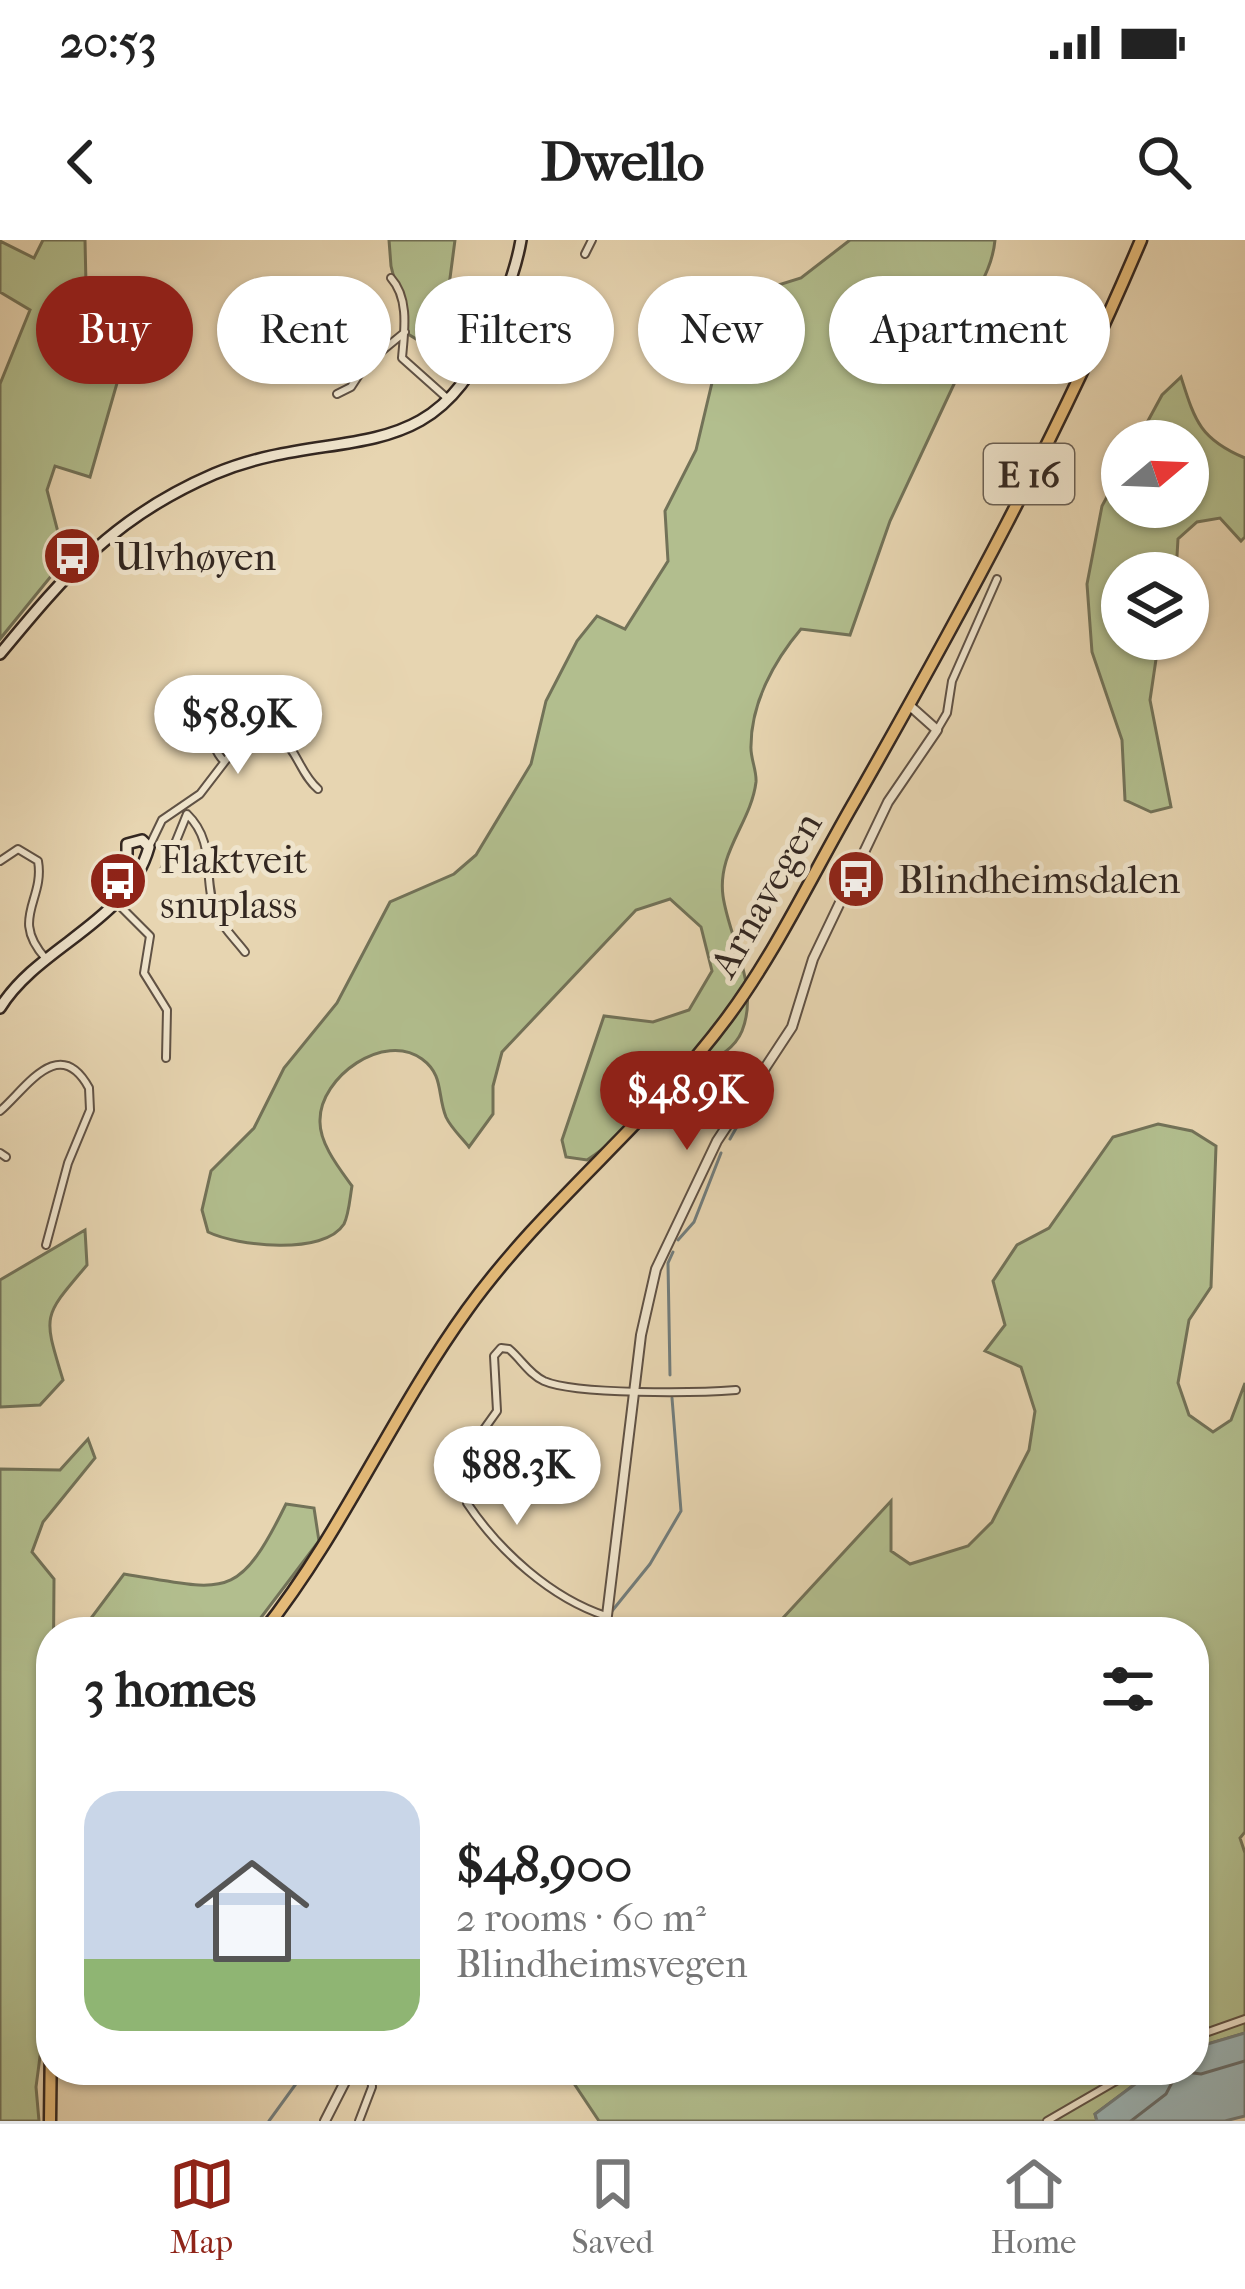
<!DOCTYPE html>
<meta charset="utf-8">
<style>
:root{--surface:#fff;--page:#f2f2f2;--text:#222;--muted:#767676;--line:#e0e0e0;--accent:#8f2418}
body{margin:0;font-family:"IM FELL French Canon",serif;background:var(--page);color:var(--text);height:100vh;display:flex;flex-direction:column;font-size:45px;white-space:nowrap}
*{box-sizing:border-box;margin:0}
p{font-size:39px;color:var(--muted)}
.icon{flex:none;width:66px;height:66px;fill:none;stroke:currentColor;stroke-width:2;stroke-linecap:round;stroke-linejoin:round}
.map{position:relative;flex:1;overflow:hidden}
.side{position:absolute;left:36px;top:1377px;width:1173px;height:468px;display:flex;flex-direction:column;background:var(--surface);border-radius:48px;box-shadow:0 3px 9px #0004}
.side>*{flex:none}
.top-card{position:absolute;left:36px;top:36px;width:1173px;height:108px;display:flex;gap:24px}
.needle{width:78px;rotate:71deg}
.tools{position:absolute;left:1101px;top:180px;display:grid;gap:24px}
.tools a{display:grid;place-items:center;width:108px;height:108px;border-radius:50%;background:var(--surface);box-shadow:0 3px 9px #0004;font-size:60px}
.price{position:absolute;translate:-50% -102px;padding:0 27px;border-radius:42px;background:#fff;color:#222;font-size:39px;line-height:78px;filter:drop-shadow(0 3px 6px #0008)}
.price::after{content:'';position:absolute;left:50%;top:72px;width:36px;height:27px;margin-left:-18px;background:inherit;clip-path:polygon(0 0,100% 0,50% 100%)}
.price.selected{background:var(--accent);color:#fff}
ul{padding:0;list-style:none}
li{display:flex;align-items:center;gap:36px;height:300px;padding:0 48px}
li span{display:grid;place-items:center;flex:none;width:336px;height:240px;border-radius:36px;color:#555}
li>.icon{margin-inline-start:auto}
span .icon{width:144px;height:144px;fill:#fffc;stroke-width:1}
li b{font-size:51px}
h2{display:flex;justify-content:space-between;align-items:center;height:144px;padding:0 48px;font-size:51px}
.pill{padding:0 42px;border-radius:54px;background:var(--surface);box-shadow:0 3px 9px #0004;font-size:42px;line-height:108px}
.pill.selected{background:var(--accent);color:#fff}
.status{display:flex;justify-content:space-between;align-items:center;height:84px;padding:0 60px;background:var(--surface);direction:ltr}
.status svg{height:33px;fill:currentColor}
header{display:flex;justify-content:space-between;align-items:center;height:156px;padding:0 48px;background:var(--surface);font-size:54px;font-weight:800}
.dock{display:flex;justify-content:space-around;align-items:center;height:168px;border-top:3px solid var(--line);background:var(--surface);font-size:33px;color:var(--muted)}
.dock a{display:grid;justify-items:center;gap:6px}
.dock .selected{color:var(--accent)}
.map>svg:first-child{display:block}
</style>
<div class="status"><b>20:53</b><svg viewBox="0 0 49 12"><path d="M0 12V9h3v3zM5 12V6h3v6zM10 12V3h3v9zM15 12V0h3v12zM26 1h20v11H26zM47 4h2v5h-2z"/></svg></div>
<header><svg class="icon" aria-label="back" viewBox="0 0 24 24"><path d="M15 5l-7 7 7 7"/></svg>Dwello<svg class="icon" aria-label="search" viewBox="0 0 24 24"><circle cx="10" cy="10" r="6"/><path d="M15 15l6 6"/></svg></header>
<div class="map">
<svg width="1245" height="1881" viewBox="0 0 1245 1881">
<rect width="100%" height="100%" fill="#e7d5b1"/>
<filter id="stains"><feTurbulence type="fractalNoise" baseFrequency=".00167" numOctaves="4"/><feColorMatrix values="0 0 0 0 .2 0 0 0 0 .09 0 0 0 0 .02 0 0 0 .5 -.17"/></filter>
<radialGradient id="worn" r=".72"><stop offset=".6" stop-color="#630" stop-opacity="0"/><stop offset="1" stop-color="#630" stop-opacity=".3"/></radialGradient>
<path fill="#b2be8e" stroke="#727258" stroke-width="3" d="M43,0H85L86,45L105,68L126,112L90,237L55,226L47,250L65,319L0,399V144L30,70L0,52V1L34,18Z
M389,0H455L447,61L426,105L408,94L391,26Z
M850,0H995C991,43 959,74 936,109L955,142L890,281L850,395L801,389C774,421 751,463 751,506C750,517 757,531 756,542C751,583 717,612 723,656C729,699 760,746 742,791C732,815 705,822 685,836C650,862 623,897 587,920L566,917L562,900L604,776L653,782L689,770L712,731L701,687L670,659L636,670L502,812L493,846V874L469,907C462,898 451,888 446,877C437,855 444,835 422,819C384,791 320,837 320,880C319,903 339,928 352,946C350,957 349,974 344,984C324,1016 237,1006 208,992L202,970L211,931L254,888L284,828L337,763L390,662L454,634L476,615L531,524L546,461L577,401L597,376L625,389L668,321L665,271L696,210L716,126L753,53L801,38Z
M1181,137C1195,181 1200,199 1245,218V297L1241,301L1220,278L1197,282L1178,299L1176,333H1122V399H1159L1150,460L1171,567L1151,572L1125,560L1122,500L1092,412L1087,344L1102,266L1122,229V267H1188V201H1137L1162,155Z
M1158,884L1192,891L1216,906L1211,1047L1189,1080L1178,1143L1189,1175L1213,1192L1231,1180L1245,1143V1592L1240,1598L1245,1613V1793L1194,1808V1392H770L891,1261V1311L910,1324L968,1306L992,1282L1029,1210L1035,1171L1021,1127L985,1111L1005,1085L993,1041L1017,1005L1049,988L1113,897Z
M85,990L87,1025C42,1078 43,1074 63,1140L40,1165L0,1167V1040Z
M88,1199L95,1218L43,1282L32,1312L54,1339L51,1733L36,1847L39,1881H0V1229L60,1230Z
M286,1264L314,1268L319,1301L250,1392H59L86,1385L124,1334C225,1350 237,1364 286,1264Z
M565,1830H1154L1095,1874L1097,1881H599Z"/>
<path fill="#9cb6b8" stroke="#727d7c" stroke-width="3" d="M1245,1793V1876L1225,1881H1097L1095,1874L1154,1830H1194V1808Z"/>
<g fill="none" stroke-linecap="round" stroke-linejoin="round">
<path stroke="#686e6c" stroke-width="3" d="M1131,1881L1166,1854L1178,1831L1201,1834L1245,1821"/>
<path stroke="#727d7c" stroke-width="3" d="M730,899L769,830
M678,1000L694,982L721,913
M670,1135L668,1023L673,1012
M612,1371L650,1324L681,1271L672,1158
M594,1392L597,1389
M269,1881L306,1830"/>
<defs>
<path id="minor" d="M585,14L592,0
M391,38C410,59 404,93 402,118L448,159
M337,154L351,147L366,124L405,92
M201,462C211,480 209,507 224,521
M937,490L947,473L952,441L997,339
M149,607L162,580L200,554L246,494C298,486 292,527 318,549
M0,621L18,609L38,621C45,661 9,678 46,719
M163,633L187,574C217,603 202,638 216,673C222,687 236,700 245,712
M116,662L150,696L144,733L167,770L166,818
M0,871C25,850 59,793 89,848L90,870L68,923L46,1005
M0,913L6,917
M606,1376C551,1358 499,1311 467,1263V1253L486,1228L477,1199L497,1171L494,1116L501,1108L509,1109C521,1119 529,1134 544,1141C576,1155 698,1153 736,1150
M1194,1797L1245,1779
M359,1881L372,1847L371,1830
M1047,1881L1135,1830"/>
<path id="tertiary" d="M605,1392L641,1095L656,1029L717,901L792,787L813,719L888,562L937,490L909,465
M325,1881L351,1830"/>
<path id="secondary" d="M0,414C67,333 114,277 214,234C335,183 434,236 493,87C504,58 516,30 521,0
M0,768C39,705 128,683 149,607L142,600L127,604V648"/>
<path id="trunk" d="M263,1392C343,1291 392,1174 467,1070C543,964 649,883 727,778C777,711 814,631 856,559C959,378 1060,192 1141,0
M50,1881L51,1796"/>
</defs>
<use href="#minor" stroke="#605245" stroke-width="10"/>
<use href="#tertiary" stroke="#605245" stroke-width="12"/>
<use href="#secondary" stroke="#332721" stroke-width="14"/>
<use href="#trunk" stroke="#332721" stroke-width="15"/>
<use href="#minor" stroke="#efe4cc" stroke-width="6"/>
<use href="#tertiary" stroke="#efe4cc" stroke-width="8"/>
<use href="#secondary" stroke="#efe4cc" stroke-width="9"/>
<use href="#trunk" stroke="#e4ba78" stroke-width="10"/>
</g>
<defs>
<symbol id="bus-disc" viewBox="-11 -11 22 22"><circle r="9.5" fill="#8f2418" stroke="#efe4cc"/><path d="M-5-6H5V4H4V6H2V4H-2V6H-4V4H-5ZM-3.5-4V0h7V-4ZM-3.5 1.2v1.5H-2V1.2ZM2 1.2v1.5H3.5V1.2Z" fill="#fff"/></symbol>
</defs>
<g fill-rule="evenodd">
<use href="#bus-disc" x="39" y="283" width="66" height="66"/>
<use href="#bus-disc" x="823" y="606" width="66" height="66"/>
<use href="#bus-disc" x="85" y="608" width="66" height="66"/>
</g>
<g text-anchor="middle" stroke-width="10" stroke-linejoin="round" paint-order="stroke">
<rect fill="#efe4cc" stroke="#6b6054" stroke-width="3" x="984" y="204" width="90" height="60" rx="9"/>
<g font-size="36" font-weight="bold" fill="#332721">
<text x="1029" y="247">E 16</text>
</g>
<g font-size="39" fill="#332721" stroke="#efe4cc" text-anchor="start">
<text x="114" y="330">Ulvhøyen</text>
<text x="160" y="633">Flaktveit<tspan x="160" dy="45">snuplass</tspan></text>
<text x="898" y="653">Blindheimsdalen</text>
</g>
<g font-size="39" fill="#332721" stroke="#efe4cc">
<text transform="translate(765 654) rotate(-60)" y="14">Arnavegen</text>
</g>
</g>
<rect width="100%" height="100%" filter="url(#stains)"/>
<rect width="100%" height="100%" fill="url(#worn)"/>
</svg>
<div class="tools">
<a><svg class="needle" viewBox="-14 -14 28 28"><path d="M0-13l5 13h-10z" fill="#e53935"/><path d="M0 13l5-13h-10z" fill="#767676"/></svg></a>
<a><svg class="icon" aria-label="layers" viewBox="0 0 24 24"><path d="M12 4l9 5-9 5-9-5zM3 14l9 5 9-5"/></svg></a>
</div>
<b class="price" style="left:238px;top:537px">$58.9K</b>
<b class="price selected" style="left:687px;top:913px">$48.9K</b>
<b class="price" style="left:517px;top:1288px">$88.3K</b>
<div class="top-card">
<a class="pill selected">Buy</a>
<a class="pill">Rent</a>
<a class="pill">Filters</a>
<a class="pill">New</a>
<a class="pill">Apartment</a>
</div>
<section class="side">
<h2>3 homes<svg class="icon" aria-label="filters" viewBox="0 0 24 24"><path d="M4 7h16M4 17h16"/><circle cx="9" cy="7" r="2"/><circle cx="15" cy="17" r="2"/></svg></h2>
<ul>
<li><span style="background:linear-gradient(#c9d6e8 70%,#8fb573 0)"><svg class="icon" aria-label="home" viewBox="0 0 24 24"><path d="M3 11l9-7 9 7M6 9v11h12V9"/></svg></span><div><b>$48,900</b><p>2 rooms · 60 m²</p><p>Blindheimsvegen</p></div></li>
</ul>
</section>
</div>
<nav class="dock">
<a class="selected"><svg class="icon" aria-label="map" viewBox="0 0 24 24"><path d="M3 6l6-2 6 2 6-2v14l-6 2-6-2-6 2zM9 4v14M15 6v14"/></svg>Map</a>
<a><svg class="icon" aria-label="saved" viewBox="0 0 24 24"><path d="M7 4h10v16l-5-4-5 4z"/></svg>Saved</a>
<a><svg class="icon" aria-label="home" viewBox="0 0 24 24"><path d="M3 11l9-7 9 7M6 9v11h12V9"/></svg>Home</a>
</nav>
